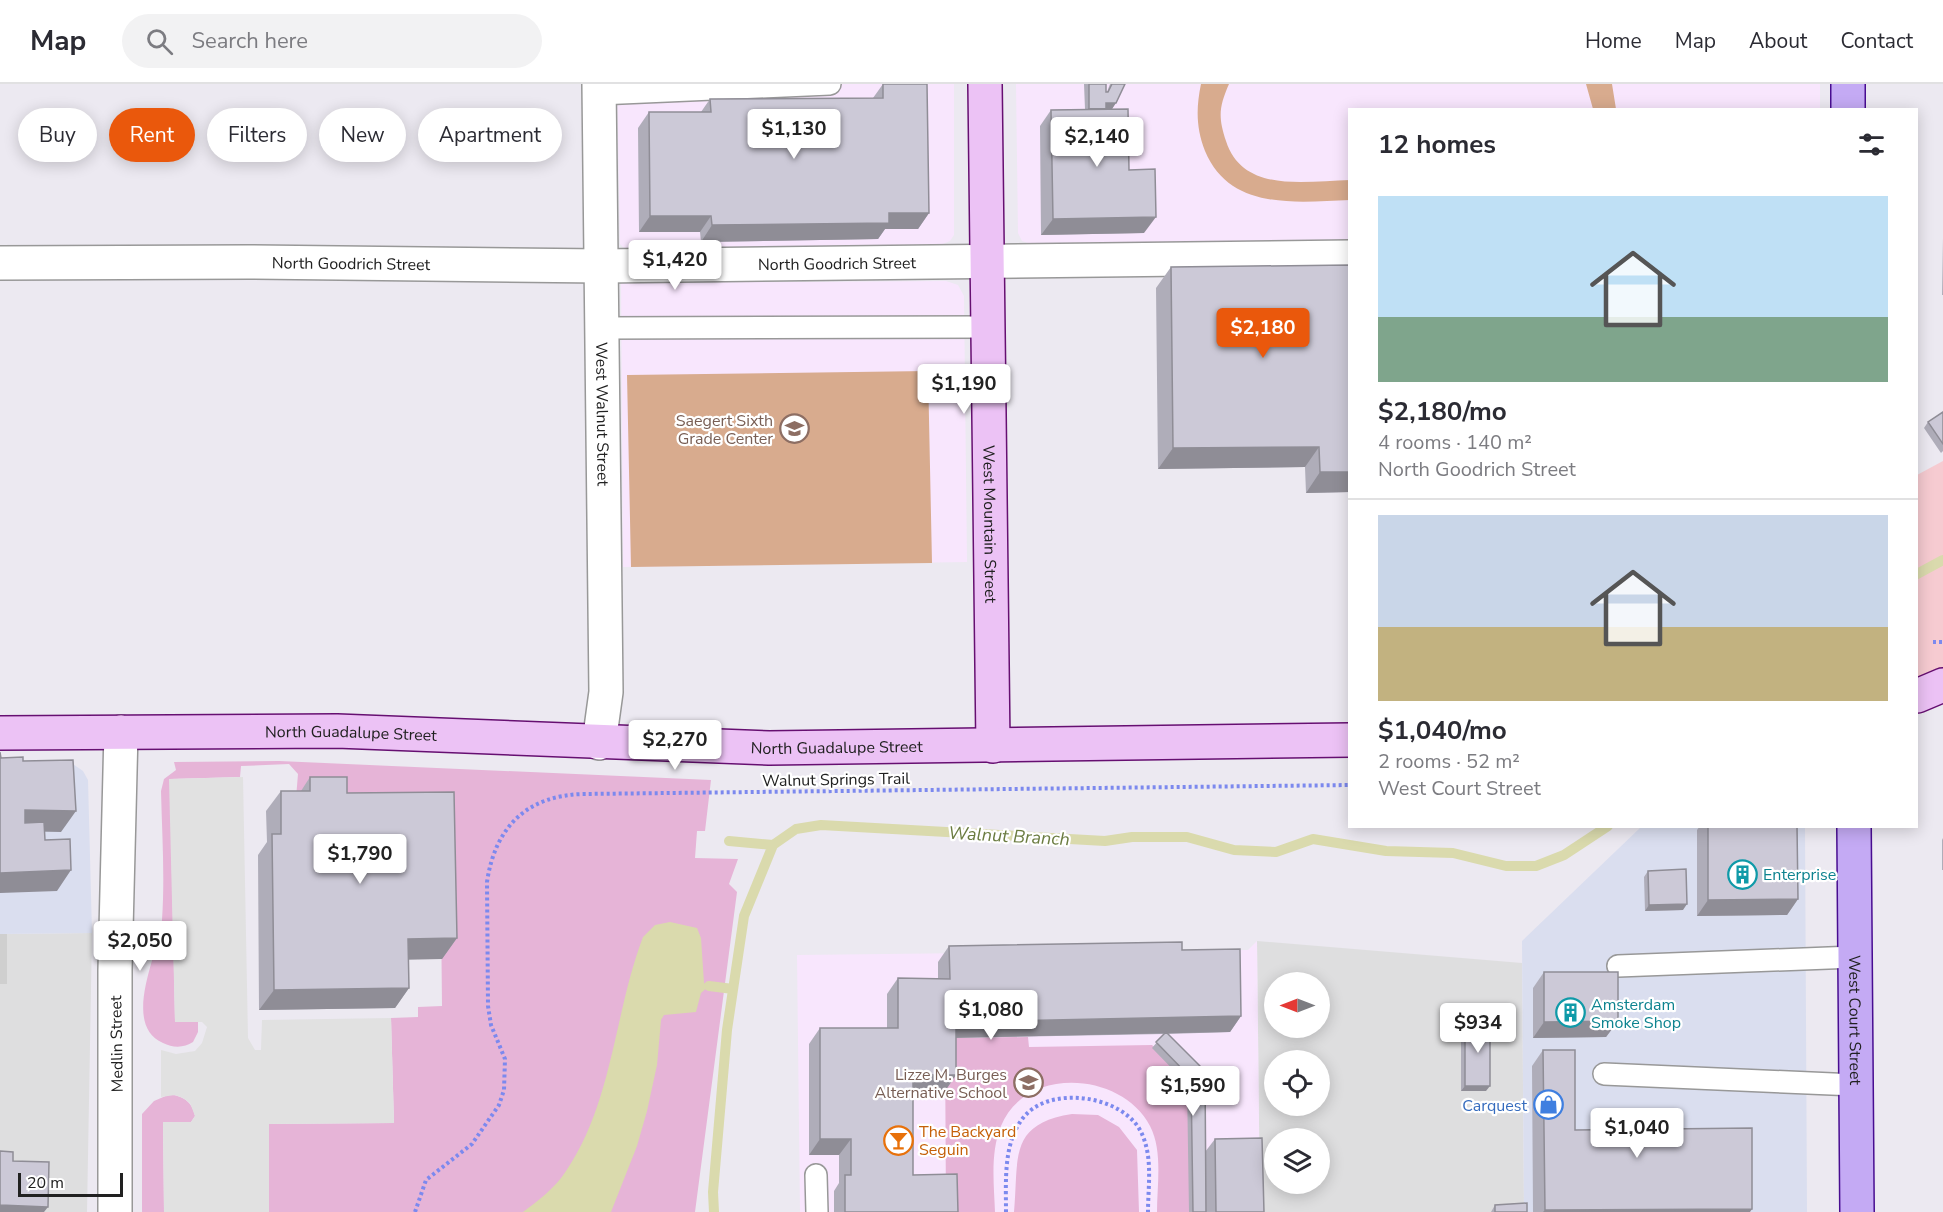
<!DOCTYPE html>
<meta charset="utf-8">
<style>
:root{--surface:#fff;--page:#f2f2f3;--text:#2b2b33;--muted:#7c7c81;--line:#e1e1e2;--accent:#ea580c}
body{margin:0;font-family:"Nunito Sans",sans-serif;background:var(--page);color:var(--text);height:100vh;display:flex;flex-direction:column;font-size:22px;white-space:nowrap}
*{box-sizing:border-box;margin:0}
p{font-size:20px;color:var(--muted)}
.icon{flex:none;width:33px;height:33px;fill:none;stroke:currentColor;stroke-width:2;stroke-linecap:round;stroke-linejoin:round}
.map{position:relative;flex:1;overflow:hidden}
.sheet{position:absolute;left:1348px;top:24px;width:570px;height:720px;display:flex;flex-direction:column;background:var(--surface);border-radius:0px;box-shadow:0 3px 15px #0003}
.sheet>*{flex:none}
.hud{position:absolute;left:18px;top:24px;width:570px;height:54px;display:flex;gap:12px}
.needle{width:39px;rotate:270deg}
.buttons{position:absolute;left:1264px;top:888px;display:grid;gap:12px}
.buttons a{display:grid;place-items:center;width:66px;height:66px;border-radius:50%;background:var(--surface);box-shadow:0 3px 15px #0003;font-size:30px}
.scale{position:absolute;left:18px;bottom:15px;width:105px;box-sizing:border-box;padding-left:6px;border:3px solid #212121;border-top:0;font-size:16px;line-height:21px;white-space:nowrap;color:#212121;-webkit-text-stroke:4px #fff;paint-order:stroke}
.price{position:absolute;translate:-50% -51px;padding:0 14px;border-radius:6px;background:#fff;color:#222;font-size:20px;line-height:39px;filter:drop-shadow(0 2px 3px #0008)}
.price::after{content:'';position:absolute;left:50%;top:36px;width:18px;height:14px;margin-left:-9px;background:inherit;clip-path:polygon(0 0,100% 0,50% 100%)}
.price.active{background:var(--accent);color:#fff}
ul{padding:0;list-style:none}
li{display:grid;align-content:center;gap:12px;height:318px;padding:0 30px}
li+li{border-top:2px solid var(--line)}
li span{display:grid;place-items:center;height:186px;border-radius:0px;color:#555}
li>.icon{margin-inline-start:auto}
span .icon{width:108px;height:108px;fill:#fffc;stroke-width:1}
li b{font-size:26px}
h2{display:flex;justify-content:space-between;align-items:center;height:72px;padding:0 30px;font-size:26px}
.chip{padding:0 21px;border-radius:27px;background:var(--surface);box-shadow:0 3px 15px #0003;font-size:21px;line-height:54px}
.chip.active{background:var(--accent);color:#fff}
header{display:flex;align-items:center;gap:36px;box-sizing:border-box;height:84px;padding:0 30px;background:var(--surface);border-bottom:2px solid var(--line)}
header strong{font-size:28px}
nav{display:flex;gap:33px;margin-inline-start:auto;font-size:21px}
.search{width:420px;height:54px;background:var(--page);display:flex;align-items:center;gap:15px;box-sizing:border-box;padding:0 21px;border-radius:33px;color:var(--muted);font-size:22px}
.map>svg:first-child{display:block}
</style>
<header>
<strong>Map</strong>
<div class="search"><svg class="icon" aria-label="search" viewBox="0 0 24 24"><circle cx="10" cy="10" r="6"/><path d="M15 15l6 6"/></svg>Search here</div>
<nav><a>Home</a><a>Map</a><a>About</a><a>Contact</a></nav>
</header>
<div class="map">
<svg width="1943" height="1128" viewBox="0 0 1943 1128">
<rect width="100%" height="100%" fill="#ece9f1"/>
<path fill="#dededf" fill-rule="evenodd" d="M92,849L87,1128H0V900H7V850Z
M1257,857L1522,879L1524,1128H1260ZM1275,898H1320V944H1275ZM1275,976H1320V1022H1275ZM1275,1054H1320V1100H1275Z"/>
<path fill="#dadeef" d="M0,678H70L83,687L88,696L92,849L0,850Z
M1641,743H1805L1807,1128H1524L1522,857Z"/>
<path fill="#f8e6fd" d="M617,0H954V151L950,157L938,162L626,166L620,160Z
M1016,0H1820V25L1350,26V157L1028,159L1022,157L1018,149Z
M946,197L958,201L964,212L967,478L623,483L621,199Z
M1257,857L1260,1128H800L797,871L1248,866Z"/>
<path fill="#cfcfcf" d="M0,850H7V900H0Z"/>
<path fill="#e6b4d7" d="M279,677L711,696L705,747H697L695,774L738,775L729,800L737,808L695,1128H269V1040L394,1039L391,934L418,933V923L442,922L440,728L296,714L298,690L289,680L241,682L240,693L170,695L175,938H198V948L193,958C184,964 173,964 163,959C120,940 160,867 162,836C165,793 162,750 161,707L164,695L176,686L174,678Z
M1028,953L1029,963L1152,961L1192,999L1191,1128H1157C1157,1101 1163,1067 1150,1042C1122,988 1026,981 1001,1042C990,1069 994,1100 995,1128H946L945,954Z
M168,1011C181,1010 193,1018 195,1032L191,1038L163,1039L164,1128H142V1030L154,1017Z
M1072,1030L1098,1031L1119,1043L1137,1066L1139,1128H1014C1019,1074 1008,1040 1072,1030Z"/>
<path fill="#f6cbd1" d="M1943,377V602L1917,611V391Z"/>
<path fill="#d8ab8e" d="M1201,0H1229C1219,23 1218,33 1226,57C1243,110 1306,97 1350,96V116C1296,118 1230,127 1205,67C1196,44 1196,24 1201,0Z
M1586,0H1612L1616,25H1593Z
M928,287L932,479L631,483L627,291Z"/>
<path fill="#e1e1e1" d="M243,693L248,954L255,966H261L262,936L391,934L394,1039L269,1040V1128H164L163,1038H191L195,1032L190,1019L183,1014L175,1011L161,1013V966L176,970L195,967L202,959L207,943L202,938H175L169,695Z"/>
<path fill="#dadaad" d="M670,838L697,844L701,854L704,899L709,902L701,909L696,928L664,931L661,936L657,981L647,1027L637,1062L611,1128H523C539,1116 555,1104 566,1087C613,1018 614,929 643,853L655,841Z"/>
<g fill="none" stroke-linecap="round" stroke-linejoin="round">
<path stroke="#dadaad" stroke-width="10" d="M1917,490L1943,476
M729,757L773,761
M709,902L733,905
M714,1128L713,1108L727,946L744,832L773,761L796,745L821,741L1105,757L1132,753H1187L1234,766L1276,768L1313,755L1386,767L1453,769L1506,782H1536L1564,771L1608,742"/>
<defs>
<path id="lane" d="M599,10L830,0
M603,244L989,243
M1618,882L1854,873
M1604,990L1855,1001
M816,1091L817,1128"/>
<g id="street">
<path id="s1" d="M599,0L606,608L599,659"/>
<path id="s2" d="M0,179L248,178L602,182L1350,173"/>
<path d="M115,1128V886L121,648"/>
</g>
<g id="secondary">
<path id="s3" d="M985,0L993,662"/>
<path d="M1917,612L1943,601"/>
<path id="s4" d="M0,649L337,647L769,664L1350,656"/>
</g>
<g id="primary">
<path d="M1848,0V26"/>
<path id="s5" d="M1854,742L1857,1128"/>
</g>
</defs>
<use href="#lane" stroke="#989898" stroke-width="24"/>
<use href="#street" stroke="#989898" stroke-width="36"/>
<use href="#secondary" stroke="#660f71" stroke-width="36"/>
<use href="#primary" stroke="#480d91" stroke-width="36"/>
<path stroke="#7c89ee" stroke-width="4" stroke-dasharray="3 3" stroke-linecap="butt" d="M1933,558H1943
M415,1128L426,1096L472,1060L499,1021L504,1006L505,975L491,941L488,922L487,798C495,743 527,711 584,710L1350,701
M1006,1128C1006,1098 1003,1059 1023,1034C1049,1000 1125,1011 1142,1050C1153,1075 1148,1102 1148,1128"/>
<use href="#lane" stroke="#fff" stroke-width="21"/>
<use href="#street" stroke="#fff" stroke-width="33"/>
<use href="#secondary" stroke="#ecc2f5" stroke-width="33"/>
<use href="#primary" stroke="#c4aaf4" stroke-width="33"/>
</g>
<path fill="#afadb9" d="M883,0L929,129L918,145H885L878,155L701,158L700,148H639L638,44L649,28H701L710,15L873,14Z
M1084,0H1106V8H1107L1110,0H1125L1112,25L1129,86L1144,149L1041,151L1040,42L1051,26L1085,25Z
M1943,154V211H1942Z
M1350,181V408L1306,409L1305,383L1158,385L1156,204L1171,183Z
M1943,328V367L1941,369L1924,344L1928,338Z
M310,693L347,709L457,854L442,875H408L409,904L395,924L259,926L258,771L267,758L266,727L281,707H301Z
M1700,742H1797L1798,815L1787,831L1697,832V746Z
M1943,754V786H1942V756Z
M1648,787L1683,826L1645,827L1644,793Z
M949,862L1182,866L1241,932L1230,948L1168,950L1205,987V1068L1215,1055L1264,1128H1189L1187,1000L1152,964L1164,950L956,954V991L945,1007H913V1091L958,1128H834V1107L839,1099V1071H809V960L820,944H887V910L898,894L938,895V878Z
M1544,888L1618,937L1606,953L1533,954V904Z
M1465,939L1486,1007H1461V944Z
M1543,966L1575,1046L1750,1128H1533L1532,982Z
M1495,1121L1527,1128H1491Z"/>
<path fill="#8f8d96" d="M1106,19H1116L1112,25H1102Z
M889,129H929L918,145H885L878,155L701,158L712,141Z
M650,132H711L700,148H639Z
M1156,133L1144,149L1041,151L1053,135Z
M1319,363L1305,383L1158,385L1173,364Z
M1320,388H1350V408L1306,409Z
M25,726L76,727L61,748L11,747Z
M71,786L57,807L0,809V789Z
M1798,815L1787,831L1697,832L1708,816Z
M1687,820L1683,826L1645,827L1649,821Z
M457,854L442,875L394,876L408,855Z
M409,904L395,924L259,926L274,906Z
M1241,932L1230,948L945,954L956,938Z
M1618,937L1606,953L1533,954L1544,938Z
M913,991H956L945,1007H902Z
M1465,1002H1490L1486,1007H1461Z
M820,1055H851L839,1071H809Z
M0,1121L48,1123L44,1128H0Z
M1752,1125L1750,1128H1543L1545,1126Z"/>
<path fill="#ccc9d7" stroke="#8f8d96" stroke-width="1.5" d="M883,0H927L929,129H889V139L712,141L711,132H650L649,28H711L710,15L883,14Z
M1089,0H1106V8H1108L1112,0H1125L1116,19H1106V25H1089Z
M1128,25L1129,86L1155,85L1156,133L1053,135L1051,26Z
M1350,181V388H1320L1319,363L1173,364L1171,183Z
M1943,328V360L1928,338Z
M0,668L1,674L23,673V677L73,676L76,727L25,726V739L44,738L45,756L70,755L71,786L0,789Z
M310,693H347V709L454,708L457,854L408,855L409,904L274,906L272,750H281V707H310Z
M1708,742H1797L1798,815L1708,816Z
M1686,785L1687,820L1649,821L1648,787Z
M1182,858V866L1240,865L1241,932L956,938V991H913V1091L957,1090L958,1128H845V1091H851V1055H820V944H898V894L950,895L949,862Z
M1544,888H1618V937L1544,938Z
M1465,939H1490V1002H1465Z
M1166,948L1205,987L1206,1128H1193L1191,994L1156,958Z
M1543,966H1575V1046L1752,1044V1125L1545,1126Z
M1262,1054L1264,1128H1216L1215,1055Z
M0,1067L13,1068V1077L49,1078L48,1123L0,1121Z
M1527,1119V1128H1495V1121Z"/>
<defs>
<symbol id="school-ring" viewBox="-11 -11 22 22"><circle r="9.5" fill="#fff" stroke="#8d6e63" stroke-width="1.5"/><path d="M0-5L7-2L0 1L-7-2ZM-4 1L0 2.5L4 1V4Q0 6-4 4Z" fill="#8d6e63"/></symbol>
<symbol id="building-ring" viewBox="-11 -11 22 22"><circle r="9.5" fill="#fff" stroke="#0f9aa8" stroke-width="1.5"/><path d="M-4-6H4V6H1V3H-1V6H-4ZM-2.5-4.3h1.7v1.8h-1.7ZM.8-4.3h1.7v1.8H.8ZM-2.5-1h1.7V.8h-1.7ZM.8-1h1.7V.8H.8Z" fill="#0f9aa8"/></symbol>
<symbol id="shop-ring" viewBox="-11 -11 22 22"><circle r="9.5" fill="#fff" stroke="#3f7fe0" stroke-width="1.5"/><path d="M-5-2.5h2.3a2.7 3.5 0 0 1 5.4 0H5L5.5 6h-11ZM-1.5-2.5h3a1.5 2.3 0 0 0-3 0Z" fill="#3f7fe0"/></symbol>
<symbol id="bar-ring" viewBox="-11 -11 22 22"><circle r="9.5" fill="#fff" stroke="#e8710a" stroke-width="1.5"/><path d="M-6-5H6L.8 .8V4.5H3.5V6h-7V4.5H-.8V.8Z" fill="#e8710a"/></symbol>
</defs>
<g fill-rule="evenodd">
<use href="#school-ring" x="778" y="328" width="33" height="33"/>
<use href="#building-ring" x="1726" y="774" width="33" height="33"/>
<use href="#building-ring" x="1554" y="912" width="33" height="33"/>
<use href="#school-ring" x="1012" y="982" width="33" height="33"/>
<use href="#shop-ring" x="1532" y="1004" width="33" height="33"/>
<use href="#bar-ring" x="882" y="1040" width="33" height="33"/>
</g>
<g text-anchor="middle" stroke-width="4.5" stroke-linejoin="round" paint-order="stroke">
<g font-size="16" fill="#212121" stroke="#fff">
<text dy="6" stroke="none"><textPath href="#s2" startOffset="837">North Goodrich Street</textPath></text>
<text dy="6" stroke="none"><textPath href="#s2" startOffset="351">North Goodrich Street</textPath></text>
<text dy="6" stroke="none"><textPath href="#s1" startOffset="330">West Walnut Street</textPath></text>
<text dy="6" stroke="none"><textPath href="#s3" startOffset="440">West Mountain Street</textPath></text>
<text dy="6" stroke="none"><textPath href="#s4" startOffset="351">North Guadalupe Street</textPath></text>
<text dy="6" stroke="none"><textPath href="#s4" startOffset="837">North Guadalupe Street</textPath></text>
<text transform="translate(836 695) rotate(-1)" y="6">Walnut Springs Trail</text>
<text dy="6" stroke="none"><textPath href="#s5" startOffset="194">West Court Street</textPath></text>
<text transform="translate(116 960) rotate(-91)" y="6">Medlin Street</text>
</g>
<g font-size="16" fill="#785e54" stroke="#fff" text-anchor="end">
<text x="773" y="342">Saegert Sixth<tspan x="773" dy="18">Grade Center</tspan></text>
<text x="1007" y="996">Lizze M. Burges<tspan x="1007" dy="18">Alternative School</tspan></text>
</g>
<g font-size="16" fill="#0d838f" stroke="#fff" text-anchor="start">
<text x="1763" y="796">Enterprise</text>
<text x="1591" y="926">Amsterdam<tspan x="1591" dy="18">Smoke Shop</tspan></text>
</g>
<g font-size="16" fill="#366cbe" stroke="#fff" text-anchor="end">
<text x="1527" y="1027">Carquest</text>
</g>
<g font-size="16" fill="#c56008" stroke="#fff" text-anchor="start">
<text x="919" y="1053">The Backyard<tspan x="919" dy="18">Seguin</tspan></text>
</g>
<g font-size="18" font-style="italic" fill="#6b7c41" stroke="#fff">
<text transform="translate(1009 752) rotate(3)" y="6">Walnut Branch</text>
</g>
</g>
</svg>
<div class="buttons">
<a><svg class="needle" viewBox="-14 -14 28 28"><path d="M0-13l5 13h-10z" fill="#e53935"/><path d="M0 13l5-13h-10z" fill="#7c7c81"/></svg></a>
<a><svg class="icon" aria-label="locate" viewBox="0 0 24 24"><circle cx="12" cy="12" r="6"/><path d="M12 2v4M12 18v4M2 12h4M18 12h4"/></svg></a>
<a><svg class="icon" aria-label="layers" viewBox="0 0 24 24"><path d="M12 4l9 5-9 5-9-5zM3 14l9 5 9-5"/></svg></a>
</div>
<div class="scale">20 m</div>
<b class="price" style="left:794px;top:76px">$1,130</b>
<b class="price" style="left:1097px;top:84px">$2,140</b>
<b class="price" style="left:675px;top:207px">$1,420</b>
<b class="price active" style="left:1263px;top:275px">$2,180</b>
<b class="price" style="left:964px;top:331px">$1,190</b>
<b class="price" style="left:675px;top:687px">$2,270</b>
<b class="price" style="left:360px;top:801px">$1,790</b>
<b class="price" style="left:140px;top:888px">$2,050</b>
<b class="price" style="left:991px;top:957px">$1,080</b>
<b class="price" style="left:1478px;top:970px">$934</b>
<b class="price" style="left:1193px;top:1033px">$1,590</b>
<b class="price" style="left:1637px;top:1075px">$1,040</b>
<div class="hud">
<a class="chip">Buy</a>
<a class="chip active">Rent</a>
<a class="chip">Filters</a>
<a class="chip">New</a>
<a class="chip">Apartment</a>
</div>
<section class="sheet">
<h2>12 homes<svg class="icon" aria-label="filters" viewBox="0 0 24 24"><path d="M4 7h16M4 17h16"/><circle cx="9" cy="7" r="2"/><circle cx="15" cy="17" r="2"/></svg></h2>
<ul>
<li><span style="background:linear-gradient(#bfe0f5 65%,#7fa58c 0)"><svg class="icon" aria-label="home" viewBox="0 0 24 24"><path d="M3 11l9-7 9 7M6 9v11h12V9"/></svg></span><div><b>$2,180/mo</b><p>4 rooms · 140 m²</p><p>North Goodrich Street</p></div></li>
<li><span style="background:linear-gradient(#c9d6e8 60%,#c2b280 0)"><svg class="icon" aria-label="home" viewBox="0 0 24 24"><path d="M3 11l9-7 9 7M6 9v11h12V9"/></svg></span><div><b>$1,040/mo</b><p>2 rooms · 52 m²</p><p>West Court Street</p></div></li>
</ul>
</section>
</div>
